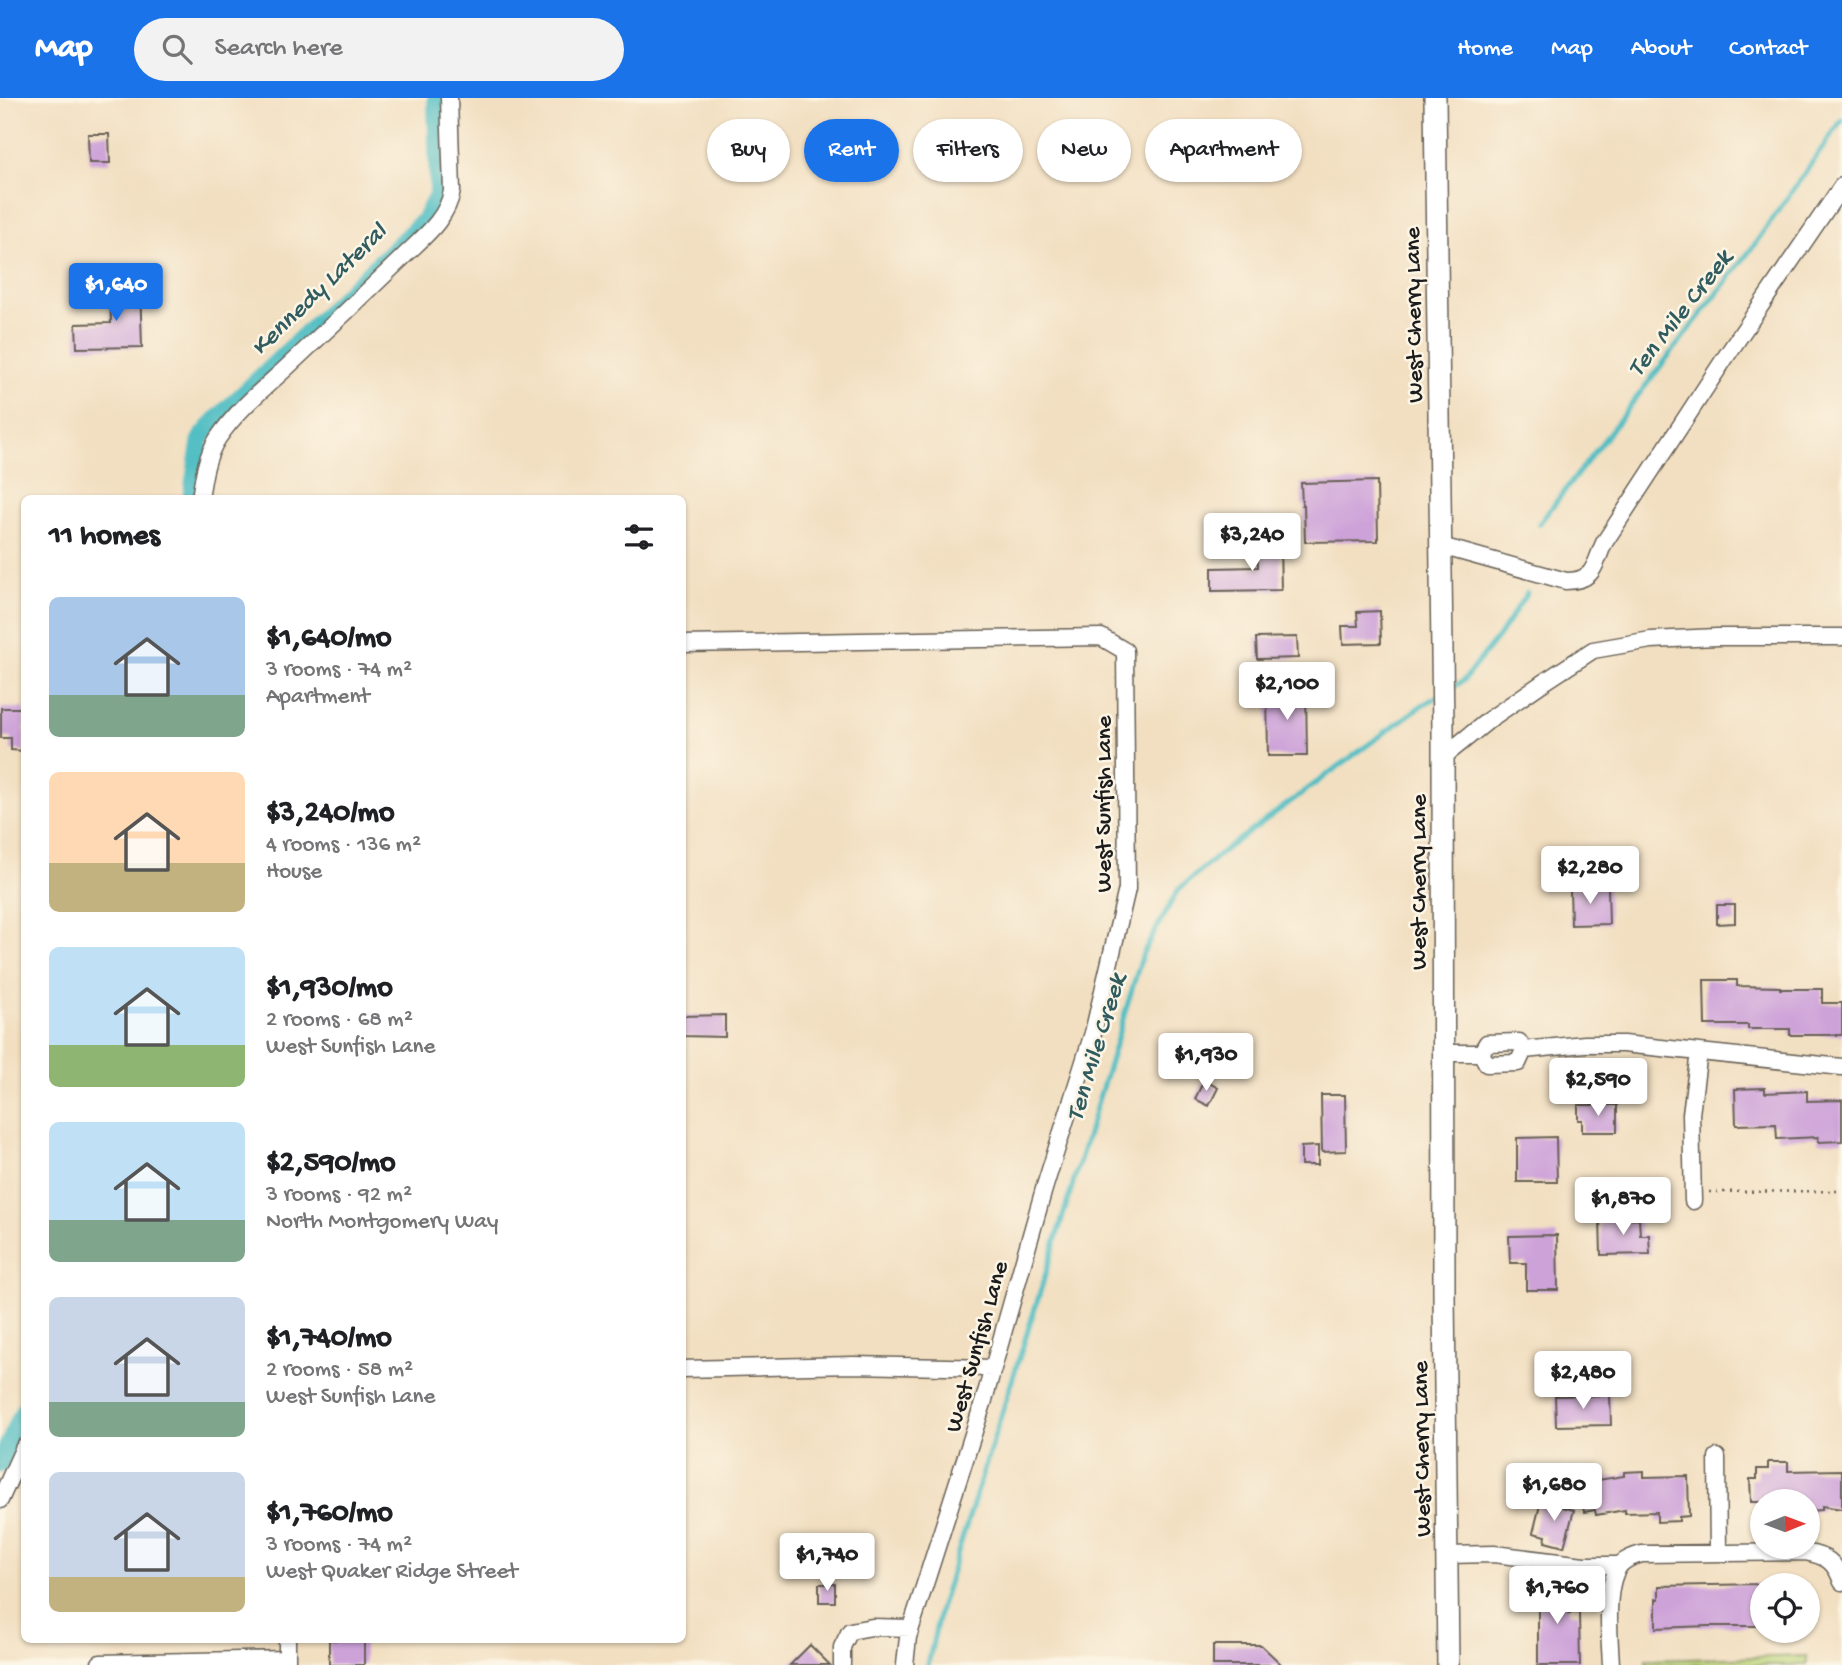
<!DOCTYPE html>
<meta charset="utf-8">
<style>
:root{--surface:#fff;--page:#f2f2f2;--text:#202124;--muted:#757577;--accent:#1a73e8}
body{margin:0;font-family:"Gochi Hand",sans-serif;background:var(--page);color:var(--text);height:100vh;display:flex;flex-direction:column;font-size:26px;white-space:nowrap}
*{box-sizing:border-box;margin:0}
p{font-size:23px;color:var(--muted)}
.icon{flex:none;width:38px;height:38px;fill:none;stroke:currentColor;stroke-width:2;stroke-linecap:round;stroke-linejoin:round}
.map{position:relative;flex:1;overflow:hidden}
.panel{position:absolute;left:21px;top:397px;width:665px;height:1148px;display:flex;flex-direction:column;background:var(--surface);border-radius:10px;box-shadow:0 2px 5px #0004}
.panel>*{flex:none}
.guide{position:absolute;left:707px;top:21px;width:665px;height:63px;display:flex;gap:14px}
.needle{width:46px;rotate:89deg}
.controls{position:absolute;left:1750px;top:1391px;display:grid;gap:14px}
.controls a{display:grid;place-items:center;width:70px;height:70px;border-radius:50%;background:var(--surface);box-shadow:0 2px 5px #0004;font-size:35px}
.price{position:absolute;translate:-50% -60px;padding:0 16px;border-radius:7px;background:#fff;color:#222;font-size:23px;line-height:46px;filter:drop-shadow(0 2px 4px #0008)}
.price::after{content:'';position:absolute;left:50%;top:42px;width:21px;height:16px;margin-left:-10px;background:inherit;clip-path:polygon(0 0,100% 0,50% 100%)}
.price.active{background:var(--accent);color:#fff}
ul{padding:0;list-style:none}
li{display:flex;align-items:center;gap:21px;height:175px;padding:0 28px}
li span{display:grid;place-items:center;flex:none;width:196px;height:140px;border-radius:10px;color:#555}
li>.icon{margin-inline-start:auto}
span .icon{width:84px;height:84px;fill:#fffc;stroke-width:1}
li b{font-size:30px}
h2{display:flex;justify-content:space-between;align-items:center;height:84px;padding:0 28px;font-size:30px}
.tag{padding:0 24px;border-radius:32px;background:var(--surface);box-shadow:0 2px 5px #0004;font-size:24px;line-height:63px}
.tag.active{background:var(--accent);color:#fff}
header{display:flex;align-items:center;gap:42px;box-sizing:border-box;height:98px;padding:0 35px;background:var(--accent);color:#fff}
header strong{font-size:33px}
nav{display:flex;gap:38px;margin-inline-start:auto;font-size:24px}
.search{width:490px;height:63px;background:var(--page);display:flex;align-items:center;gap:18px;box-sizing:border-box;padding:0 24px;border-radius:38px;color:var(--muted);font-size:26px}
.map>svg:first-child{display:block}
</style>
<header>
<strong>Map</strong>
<div class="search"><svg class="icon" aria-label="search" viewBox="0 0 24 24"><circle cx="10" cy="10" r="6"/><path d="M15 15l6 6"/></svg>Search here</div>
<nav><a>Home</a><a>Map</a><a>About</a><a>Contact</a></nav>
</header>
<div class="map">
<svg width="1842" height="1567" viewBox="0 0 1842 1567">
<rect width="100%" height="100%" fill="#fcf5e5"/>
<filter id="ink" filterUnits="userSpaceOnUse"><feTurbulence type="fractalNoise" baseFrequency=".0143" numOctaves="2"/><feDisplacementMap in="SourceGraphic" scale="14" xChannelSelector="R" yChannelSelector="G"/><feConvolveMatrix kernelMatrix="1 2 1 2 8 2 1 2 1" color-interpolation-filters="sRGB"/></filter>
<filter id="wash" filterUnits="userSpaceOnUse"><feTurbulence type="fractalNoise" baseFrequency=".00686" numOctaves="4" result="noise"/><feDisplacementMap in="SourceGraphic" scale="28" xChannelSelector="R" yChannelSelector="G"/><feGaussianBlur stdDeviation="1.57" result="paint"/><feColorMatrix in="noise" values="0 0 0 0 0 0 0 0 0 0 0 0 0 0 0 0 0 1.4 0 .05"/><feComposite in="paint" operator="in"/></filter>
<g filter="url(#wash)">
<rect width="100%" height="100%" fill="#f2dfc1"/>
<path fill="#bbd479" stroke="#6c784a" stroke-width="2" d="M1807,1558V1567H1646V1562Z"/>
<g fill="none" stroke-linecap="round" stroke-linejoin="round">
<path stroke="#4fbdc3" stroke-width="5" d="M1539,426L1752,150L1842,22
M1447,593L1463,583L1498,539L1527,495
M928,1567L940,1511L1040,1194L1143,855L1178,792L1226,751L1421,608L1438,598"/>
<path stroke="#4fbdc3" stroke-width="18" d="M191,401L201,340L217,321L425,121L438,95L436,0
M0,1366L24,1312"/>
</g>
<g id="blocks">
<path fill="#cda2d9" d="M88,36H109L110,65H89Z
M110,188H140L142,249L77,250L76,226L111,225Z
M1377,383L1378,443L1305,444L1304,407H1302L1301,385Z
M1257,446H1280L1281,492L1212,493V470L1258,469Z
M1380,513L1381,545L1343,546L1342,528H1358L1357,514Z
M1297,539L1298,560L1257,561L1256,540Z
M1267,590H1306L1307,658H1268Z
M1,610H24V653L11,652V640H1Z
M1608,789L1609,826L1571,827L1570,790Z
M1717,807H1735V825L1717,826Z
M1704,882H1737V888L1780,889V891H1822V905H1842V937H1790V931H1748V927H1705Z
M725,917V939L682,938V918Z
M1204,982L1218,990L1209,1008L1195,1001Z
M1765,990V995L1807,993V1003L1842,1002V1043L1818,1044V1039L1777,1041L1776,1026L1736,1027L1735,991Z
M1321,997H1345L1346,1053L1322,1054Z
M1578,1007H1617V1034H1582V1022H1578Z
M1556,1039L1557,1084H1517V1040Z
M1318,1048V1067H1301V1049Z
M1639,1120L1640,1137H1649L1650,1156L1601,1157L1600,1121Z
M1557,1137L1558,1192H1526V1165H1510L1509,1138Z
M1610,1297L1611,1327L1556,1328L1555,1298Z
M1768,1364H1788V1373L1842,1372V1411L1822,1408V1412L1808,1413V1404H1751L1750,1381H1757V1371H1768Z
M1644,1373V1379L1688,1378L1689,1418L1679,1419V1423L1657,1424V1414L1625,1415V1412L1596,1417L1595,1412L1584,1414L1579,1385L1624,1378V1374Z
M1541,1403L1574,1412L1564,1449L1545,1444L1546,1438L1533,1435Z
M1568,1484L1569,1515H1579L1580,1567H1538V1506H1534L1533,1486Z
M819,1486H835V1504H819Z
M1762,1486V1528H1708L1656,1530V1501H1659V1488Z
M329,1542H364V1567H329Z
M810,1547L830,1567H790Z
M1213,1547H1261L1282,1567H1213Z"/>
</g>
</g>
<g filter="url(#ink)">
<use href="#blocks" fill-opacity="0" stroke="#676056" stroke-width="2"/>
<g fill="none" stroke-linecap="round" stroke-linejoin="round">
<defs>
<path id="minor" d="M200,401C203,380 206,358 218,340C236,313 262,292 285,271C325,234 364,197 402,160C422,140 447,122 452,93L449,0
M1441,448L1566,483C1595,483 1594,467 1604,445L1725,260L1842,88
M682,546L1101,539L1125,553L1127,791L1093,935L1044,1091L984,1302L908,1539L905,1567
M1443,659L1490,621L1541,586L1593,552L1651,542L1717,539H1842
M1519,944L1524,952L1518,965L1487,966L1481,955L1487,945Z
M1524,952L1585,946H1623L1842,969
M1444,955H1481
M1693,1103L1691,1016L1699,954
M682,1271L853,1267L993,1270
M1717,1359L1718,1455
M0,1402L24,1349
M1447,1457L1494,1456L1584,1467H1620
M287,1542V1567
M100,1565L287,1561
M842,1567V1549L850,1533L872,1529L911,1530
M1611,1567C1610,1542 1603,1483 1622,1465C1628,1460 1634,1458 1642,1456L1805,1454C1826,1458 1835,1463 1842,1484"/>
<path id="major" d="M1435,0L1443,632L1444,1195L1448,1567"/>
</defs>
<use href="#minor" stroke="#676056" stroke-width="19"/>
<use href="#major" stroke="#676056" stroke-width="24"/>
<path stroke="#676056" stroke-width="2.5" stroke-dasharray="2 5" stroke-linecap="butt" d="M1709,1094L1842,1093"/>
<use href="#minor" stroke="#fff" stroke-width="16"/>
<use href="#major" stroke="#fff" stroke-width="21"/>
</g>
</g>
<g text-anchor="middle" stroke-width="5" stroke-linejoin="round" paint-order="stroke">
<g font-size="24" fill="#1c1c1c" stroke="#fcf5e5">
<text transform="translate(1412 217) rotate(-91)" y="8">West Cherry Lane</text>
<text transform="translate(1102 706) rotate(-90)" y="8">West Sunfish Lane</text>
<text transform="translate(1417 784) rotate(-90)" y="8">West Cherry Lane</text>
<text transform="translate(975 1248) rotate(-74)" y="8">West Sunfish Lane</text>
<text transform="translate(1420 1351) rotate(-91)" y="8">West Cherry Lane</text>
</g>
<g font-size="26" font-style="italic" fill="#305c5f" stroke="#fcf5e5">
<text transform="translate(317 190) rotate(-44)" y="9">Kennedy Lateral</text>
<text transform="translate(1678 214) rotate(-52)" y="9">Ten Mile Creek</text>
<text transform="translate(1094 949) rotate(-73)" y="9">Ten Mile Creek</text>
</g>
</g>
</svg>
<div class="controls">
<a><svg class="needle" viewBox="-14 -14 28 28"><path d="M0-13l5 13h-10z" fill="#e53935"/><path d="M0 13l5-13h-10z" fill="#757577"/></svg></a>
<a><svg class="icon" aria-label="locate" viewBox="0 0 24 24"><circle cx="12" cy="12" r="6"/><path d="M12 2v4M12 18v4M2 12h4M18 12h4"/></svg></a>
</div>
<b class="price active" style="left:116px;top:225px">$1,640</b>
<b class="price" style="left:1252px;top:475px">$3,240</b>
<b class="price" style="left:1287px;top:624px">$2,100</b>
<b class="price" style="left:1590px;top:808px">$2,280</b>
<b class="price" style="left:1206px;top:995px">$1,930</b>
<b class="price" style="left:1598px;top:1020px">$2,590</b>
<b class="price" style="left:1623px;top:1139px">$1,870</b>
<b class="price" style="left:1583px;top:1313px">$2,480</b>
<b class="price" style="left:1554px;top:1425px">$1,680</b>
<b class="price" style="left:827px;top:1495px">$1,740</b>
<b class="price" style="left:1557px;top:1528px">$1,760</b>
<div class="guide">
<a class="tag">Buy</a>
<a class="tag active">Rent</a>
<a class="tag">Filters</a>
<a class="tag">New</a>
<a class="tag">Apartment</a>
</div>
<section class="panel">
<h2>11 homes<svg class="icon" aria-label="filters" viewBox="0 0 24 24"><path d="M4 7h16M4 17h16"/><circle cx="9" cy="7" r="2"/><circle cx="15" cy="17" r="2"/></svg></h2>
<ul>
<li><span style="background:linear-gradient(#a9c7e8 70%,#7fa58c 0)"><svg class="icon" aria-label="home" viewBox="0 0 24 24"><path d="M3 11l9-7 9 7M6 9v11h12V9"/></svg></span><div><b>$1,640/mo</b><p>3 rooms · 74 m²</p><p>Apartment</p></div></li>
<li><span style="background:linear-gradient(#ffd9b3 65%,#c2b280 0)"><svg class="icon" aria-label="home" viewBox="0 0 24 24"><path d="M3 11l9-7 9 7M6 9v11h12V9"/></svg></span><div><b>$3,240/mo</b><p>4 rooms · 136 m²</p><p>House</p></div></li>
<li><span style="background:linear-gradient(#bfe0f5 70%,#8fb573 0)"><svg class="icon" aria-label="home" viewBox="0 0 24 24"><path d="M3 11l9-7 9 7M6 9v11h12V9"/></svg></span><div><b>$1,930/mo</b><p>2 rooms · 68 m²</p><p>West Sunfish Lane</p></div></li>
<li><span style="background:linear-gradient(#bfe0f5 70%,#7fa58c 0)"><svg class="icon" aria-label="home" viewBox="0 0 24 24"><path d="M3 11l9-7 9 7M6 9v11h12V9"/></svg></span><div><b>$2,590/mo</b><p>3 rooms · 92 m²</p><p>North Montgomery Way</p></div></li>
<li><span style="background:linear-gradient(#c9d6e8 75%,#7fa58c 0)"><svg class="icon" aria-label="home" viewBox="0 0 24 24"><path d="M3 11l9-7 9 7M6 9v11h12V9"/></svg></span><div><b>$1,740/mo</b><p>2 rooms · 58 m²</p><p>West Sunfish Lane</p></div></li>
<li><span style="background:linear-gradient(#c9d6e8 75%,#c2b280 0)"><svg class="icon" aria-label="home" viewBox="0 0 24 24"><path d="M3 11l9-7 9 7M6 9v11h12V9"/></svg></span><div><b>$1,760/mo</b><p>3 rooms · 74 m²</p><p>West Quaker Ridge Street</p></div></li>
</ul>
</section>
</div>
